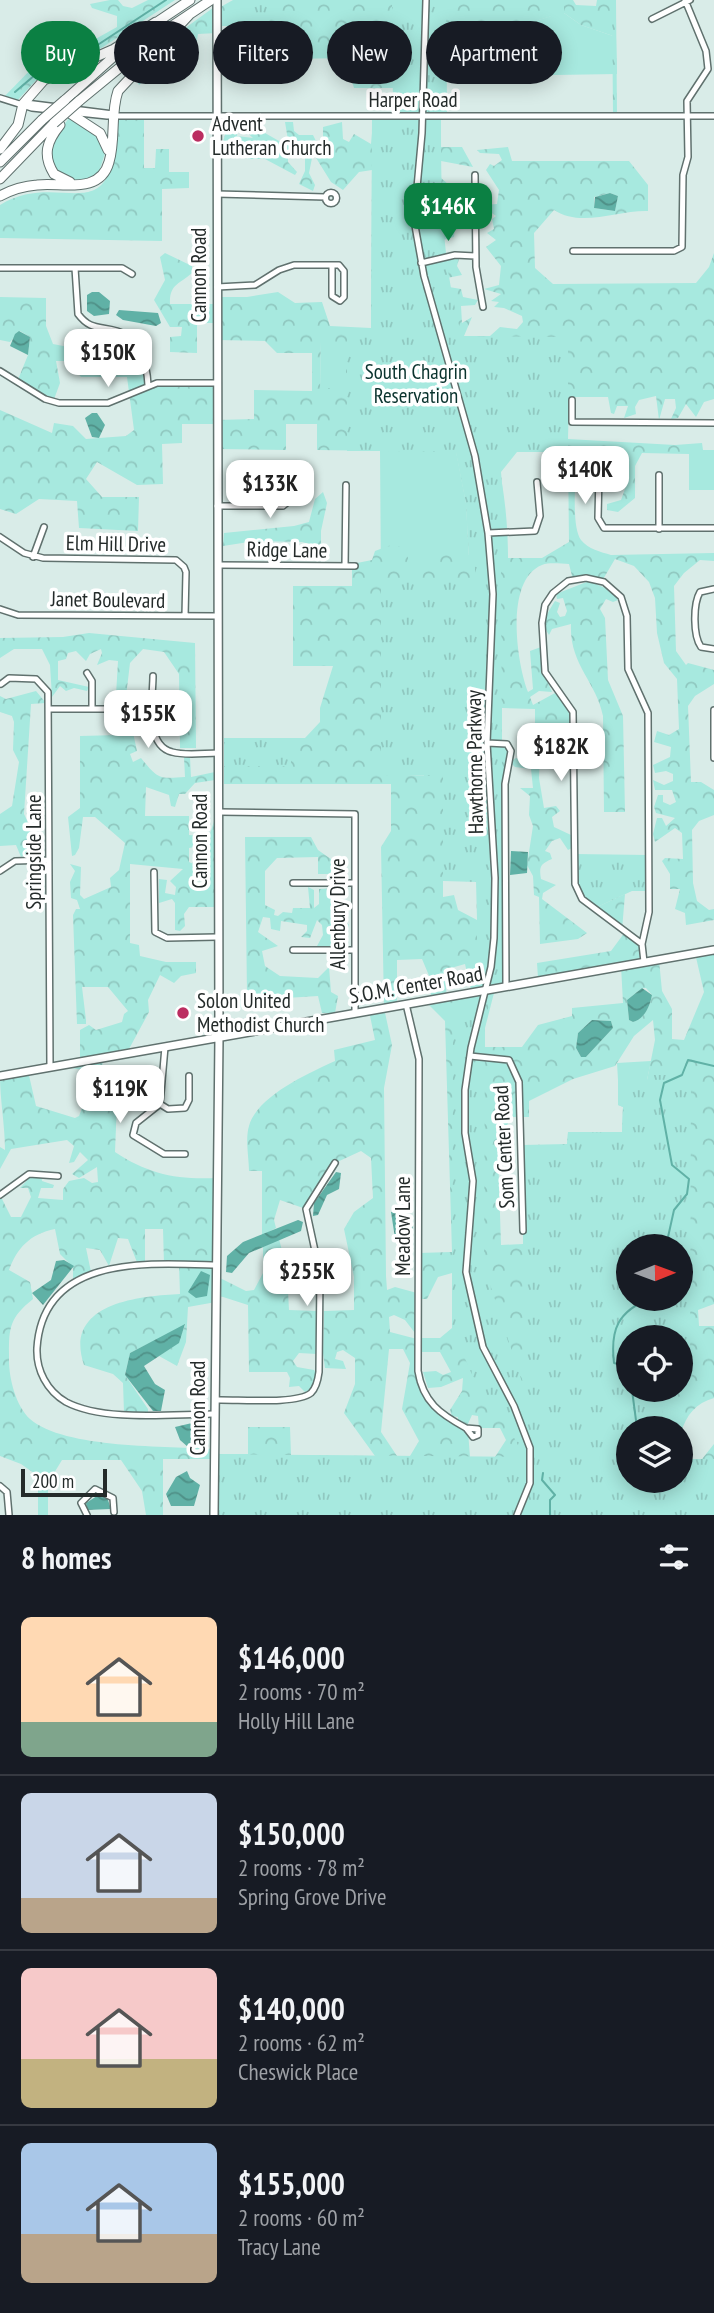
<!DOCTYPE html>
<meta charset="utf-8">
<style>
:root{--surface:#171b24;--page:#20242c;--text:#f1f3f6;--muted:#9ea1a6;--line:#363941;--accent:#0b8043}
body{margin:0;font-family:"PT Sans Narrow",sans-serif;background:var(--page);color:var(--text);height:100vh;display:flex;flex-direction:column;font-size:26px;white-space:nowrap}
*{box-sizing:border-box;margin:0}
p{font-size:23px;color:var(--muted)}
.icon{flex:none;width:38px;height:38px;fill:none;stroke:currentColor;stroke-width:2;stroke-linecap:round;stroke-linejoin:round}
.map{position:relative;height:1515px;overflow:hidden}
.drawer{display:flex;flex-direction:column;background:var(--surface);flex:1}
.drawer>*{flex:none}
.hud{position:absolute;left:21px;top:21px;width:672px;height:63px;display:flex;gap:14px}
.needle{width:46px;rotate:89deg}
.fabs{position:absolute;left:616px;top:1234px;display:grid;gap:14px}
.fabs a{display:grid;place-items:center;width:77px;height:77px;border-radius:50%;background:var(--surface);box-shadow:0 4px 18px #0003;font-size:35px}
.scale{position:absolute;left:21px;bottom:18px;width:86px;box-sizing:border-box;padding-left:7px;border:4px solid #242b2a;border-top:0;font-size:19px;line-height:24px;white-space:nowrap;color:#242b2a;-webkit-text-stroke:5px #fff;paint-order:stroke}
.price{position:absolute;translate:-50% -60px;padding:0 16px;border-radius:14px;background:#fff;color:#222;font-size:23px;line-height:46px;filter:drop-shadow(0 2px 4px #0008)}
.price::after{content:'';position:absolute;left:50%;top:42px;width:21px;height:16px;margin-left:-10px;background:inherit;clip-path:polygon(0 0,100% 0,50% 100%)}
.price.on{background:var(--accent);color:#fff}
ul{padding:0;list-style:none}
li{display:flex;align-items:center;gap:21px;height:175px;padding:0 21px}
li+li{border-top:2px solid var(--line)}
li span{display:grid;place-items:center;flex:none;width:196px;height:140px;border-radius:10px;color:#555}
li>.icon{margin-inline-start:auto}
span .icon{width:84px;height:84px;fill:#fffc;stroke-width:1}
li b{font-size:30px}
h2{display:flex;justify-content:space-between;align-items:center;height:84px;padding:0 21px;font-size:30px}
.pill{padding:0 24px;border-radius:32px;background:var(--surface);box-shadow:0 4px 18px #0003;font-size:24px;line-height:63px}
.pill.on{background:var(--accent);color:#fff}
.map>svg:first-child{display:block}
</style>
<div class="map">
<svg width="714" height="1515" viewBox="0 0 714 1515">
<defs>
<pattern id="forest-crowns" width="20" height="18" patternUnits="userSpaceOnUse" patternTransform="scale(1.75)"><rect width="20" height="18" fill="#a7e9df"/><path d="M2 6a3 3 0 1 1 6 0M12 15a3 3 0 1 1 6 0" fill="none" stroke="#90c8c0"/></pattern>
<pattern id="park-tufts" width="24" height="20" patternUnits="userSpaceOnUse" patternTransform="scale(1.75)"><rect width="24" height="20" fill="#a7e9df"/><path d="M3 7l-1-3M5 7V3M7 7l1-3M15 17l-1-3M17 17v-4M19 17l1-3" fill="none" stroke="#90c8c0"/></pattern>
<pattern id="water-waves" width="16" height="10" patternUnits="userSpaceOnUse" patternTransform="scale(1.75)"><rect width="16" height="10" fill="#60b1a6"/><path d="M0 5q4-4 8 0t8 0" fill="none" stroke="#4f9087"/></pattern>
</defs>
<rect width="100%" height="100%" fill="#d9ece8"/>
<path fill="#a7e9df" d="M551,0H564V13L581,25L616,37L617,74L484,76V51L506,30L551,16Z
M69,118L92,127L106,150L99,172C72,195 52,173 49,145Z
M321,342H347V388H320Z
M689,450H714V490H689Z
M380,451H456L466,503L469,558L425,580H381Z
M651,1061L647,1080H618L617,1063Z"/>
<path fill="url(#forest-crowns)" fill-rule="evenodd" d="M110,0H118L123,6L132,8L148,0H175L103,47L38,78L16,102L2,99L39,61L83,46L117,27V16L92,8L90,4Z
M233,0H551L552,16L506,30L484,51V76H446L447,115H393V88H354L345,58L242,60L241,26H217V33L198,34L193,64H165L139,85L134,76L188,26L217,5V9Z
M564,0H573L576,5L596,6L597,0H616V37L581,25L564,13Z
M117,114H144V168H155L156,149H169V172H189V188L162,189V241L0,238V205C64,166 116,242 117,114Z
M253,118L261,120L259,129H264L265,133L279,141L288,140L285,122H293L294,131L299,135H313L316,141H323V127L342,122L343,139L349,142L354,134L371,144L372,133H441V147H462L473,167L441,161V178L455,190L460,212L456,215L454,237L443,240L444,259H459L457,266L462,275L447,278L449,287L461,289L463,297L478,300L475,305L461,306L462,323L472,317L464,336H490L500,327L517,329L523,322L522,316L504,308L494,307L499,302L491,301L501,294L484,289L499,285L501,266L486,247L496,240L487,233L494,229L492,219L496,216L489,211L482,224L480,216L483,210L480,208L483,205L497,204L499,190L486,170L490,164L494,166L502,160L499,154L480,153L477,150L508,147L512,161H629L648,185V211C618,210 581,228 554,210L534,233L535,268L553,284L696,283L709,267L714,253V399L704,402L696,417L686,404L678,418L671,419L676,408L675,399H665L659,420L656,396L639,400L635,407L636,414L624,418L628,406H617L614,414L611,413L608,397H569L568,439L675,445L702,443L703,450H689V454L642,453L635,466V498L618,512L607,510V504L621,500L626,486V466L604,452L584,454L576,462C576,480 571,526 581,540C588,549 601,552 611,555L714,553V561L700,560L684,573L674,586L676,651L686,665L688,663L714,670V684L695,696L688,706L691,782H701L714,790V815L699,821L692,830L693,883L697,901L709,910L714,909V920L686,925L685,913L675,909L680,889H670V874L662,861L665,858L683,859L682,833L675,828L655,842L653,834L657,818H662L666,826L675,818L656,813L654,807L658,795H663V802L670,805L676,802L672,790H655L653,780L664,785L673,781V774L666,771L655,773L653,765L670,757L671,747L654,742L657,731L669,735L679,729L677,679L664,663L657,633L655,598L649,582L634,566L615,559L602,581L573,580L569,564C561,564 550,562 542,565C504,580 517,664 528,692L533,689L530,651L541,647L545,676L552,692L539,691L530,697L533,705L555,693L568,707L572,733L560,724L556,726L561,743H571L572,749L554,747L540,754L539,778L544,808L556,806L560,811L552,817L554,827L571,835L572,848L568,850L560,838L552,841L545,851L550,853L552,859C540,864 539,867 541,879L556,885L543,893L542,899L587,933L578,939L540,944L539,897L534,895L533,876L527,865L533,826L529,815L530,796L520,788H533L531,769L515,767L510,762L516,758L527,761L530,752L527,737H535V709L502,708V742L507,744L511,751L505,784L506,987L495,989L485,1028V1047H522L538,1025L572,1016V1008L623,1003L621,966L659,960L662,991L672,1009V1039L684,1040L704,992L695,953L714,950V1304L698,1310L699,1326H714V1398C696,1403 686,1415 681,1433V1428H628V1480H681V1449L682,1459H702L714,1444V1515H214V1459H163V1515H146L142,1491L121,1460H62L48,1483V1515H38V1476L21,1464L0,1456V1195L11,1217H21L31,1197L28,1188H20L31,1176L41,1174L42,1181L54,1185L53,1188H41L38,1198L63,1200V1189L69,1181L84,1178L92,1183L98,1182L97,1167L79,1178L72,1174L88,1160L80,1152L74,1162L69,1163L74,1146L67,1140L11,1149L0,1169V1147L5,1150C5,1125 0,1101 0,1076L28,1071L36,1106L75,1118L79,1116L84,1103L82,1070L72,1068L73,1066L103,1061L100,1077L102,1107L117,1102L115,1152C148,1174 177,1180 217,1178L216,1302L188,1307L186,1342L177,1366L159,1356L178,1343L185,1325L130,1353L125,1375L148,1409V1414L124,1413L123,1383L113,1374L84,1365C63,1304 137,1296 180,1294L179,1264H164L163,1229H145V1264L138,1265L128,1239L118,1238L109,1266L100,1250L86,1248L91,1272L73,1279V1267L60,1254L55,1229C30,1234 17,1248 9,1270L30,1282L33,1299C8,1319 9,1329 9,1360C9,1379 16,1406 30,1419C64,1449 169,1446 215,1449V1454H248V1427H290L291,1455L375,1456L344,1413L355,1384V1358L343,1350L337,1352L335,1359L343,1361L346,1369L325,1368L323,1353L324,1311L354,1310V1277L344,1229L354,1212L373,1198L371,1158L361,1151L335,1163L306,1209L280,1200L274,1220L276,1228L262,1236V1171H249C249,1158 245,1139 249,1126C257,1096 309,1073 335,1061L334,1050L375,1040L369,1011L384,1008L381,847L391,831V784H224V766H291V738H305L320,722V708L333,666H293V586H352V564L372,560L375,551L391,545L403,547L408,554L407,775L424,776L422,552L469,555L466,503L456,452L317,450V424H286V450L217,449V424H182V443L162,444L163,484L137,485L97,462L86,479L102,497H139L138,531L79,528L77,501L39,499L16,514L0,509V410L52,433L54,423L73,426L86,439L126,436L134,430L127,377H81L68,361H56L60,383L53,402L17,382L28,355L30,337L20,331L10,342L0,340V297L46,298V326L53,344L104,354L108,330C136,334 147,359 148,385L215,383L217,420L254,419V390L312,391V353H277L265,341L217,340L216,323H197V353L170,352V337L181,336L182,327H170L154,300L165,280L160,257L165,253L192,266V273C180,284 169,284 170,304H216L217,297H247L278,292L295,303L322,302L330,326L371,328L372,170L359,172L343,190L331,182L313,153L309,173L315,185L313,191L299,184L305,171V157L291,153L288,156V162L297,172L295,175L265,159H248L245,144L240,143L226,154L221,148L228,125L238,122L237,136L253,138L243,129L249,125V119ZM610,193L618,196L615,211L594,208V197ZM410,325L420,355L415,362L412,389L388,392L386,367L379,344ZM321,342H346V388H320ZM517,452H568L569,542L542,558H508L501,472ZM443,881H476L477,920L458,910L454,895L443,897ZM422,959L430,978L431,1000L425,1001L445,1021L452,1252L418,1253V1299H427L438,1277L452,1273V1328L440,1338H418V1352H440L451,1372L443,1375L436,1371L423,1372L428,1388L441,1387L463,1378L462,1391L450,1410L452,1416L458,1417V1422L467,1426L472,1415L478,1416L479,1428H500L506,1440L495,1457H470L468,1431C462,1424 452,1422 444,1416C417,1397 417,1369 417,1339L390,1332L389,1317L394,1315L405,1320L415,1333L417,1293L395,1287L387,1290L386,1276L384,1088L392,1045L384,1008L397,1006V960ZM465,964L471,990L477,992L447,997L444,970ZM642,988H646L652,995C650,1007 644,1018 633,1022L629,1020L627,1000ZM592,1020L611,1021L613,1028L586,1057H581L576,1048L578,1033ZM653,1020L655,1040L647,1080H618V1105L623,1107L622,1132H568L567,1144L523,1145V1244L501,1245L498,1152L510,1117H529V1101L573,1079L615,1066L634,1036ZM628,1246H681V1298H628ZM628,1337H681V1390H628ZM389,1349H403L410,1363L402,1409L419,1441L410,1456H397L381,1432Z
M323,492L327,503L321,531V547L302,542L255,541L223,546L224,533L294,526L309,522L315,499Z
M589,581L612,591L618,600L613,602L606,599L600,609L605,618L608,680L623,716L625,812H604L603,716C596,681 569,664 571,624L552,629L549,635C540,623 548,612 555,601L560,603L557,612L560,617L565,616L567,611L563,598L557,599L556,594Z
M89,633L195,643L196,748H180L179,674L164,652L143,649L130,663L125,705L116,695L118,661L109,660L97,665L102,653L101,649L90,654L86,661L76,651L68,653L66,659L58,661V680L89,687L87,691L74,688L66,691L60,686L52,697L50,665L42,649H14L0,658V638L63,637Z
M36,691L46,703L31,704L24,814C31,827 36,849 21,857L16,845L0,846V814L12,806L19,762L13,750L14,722L12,716L0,712V696L6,699Z
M122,714H129L137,751L130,754L133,762L141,758C158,779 159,779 185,777L184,757H190L191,777L215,772V780L195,783L185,794H179L175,807L171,806L169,795L146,787L145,816H189V835L209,837L216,815L218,907H189L184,914L185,926L180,931L175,930V903L172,899L159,903V879L167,880L165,893L175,895L176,887L170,881L183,869L130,864V943L139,945L140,956L166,962H196V973L181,976L174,983L160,975L148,1000L149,1012L129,1049L80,1058V1030L89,1025L96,1030L122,1022L124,1014L128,1011L108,987H82L86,1020V1024H77L73,915L76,909H80L77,900L71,898L70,882L75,871L70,864L81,867L80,895L84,899L111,887L110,878L119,870L125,843L95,817H83L79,848L75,855L72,856L68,817L80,808V736L119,735ZM208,845L204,855L205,889H192L198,866L189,862V848Z
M245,837H311L318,850L338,864V874H318V857L277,858L265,871V905L275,910L274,915L278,916L283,912L292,913L293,908H310L308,887L314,890V908L319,904V889L343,888V893L332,895L335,930L349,924L347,934L343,937L337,933L330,947L317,946L323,935L322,925L317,920L310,938L301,937L307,931V925L281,921L280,931L271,929L270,918L263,917L258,932L278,946L262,951L265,966L280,976L318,978L329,967L331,992L338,996L335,1013H322L318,996L286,998L240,1008L224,1007L227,999H240L247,995Z
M625,894L622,930L593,909Z
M625,932L642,944L643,960L538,978L537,963L611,951Z
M279,1239L285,1262H289L293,1249L298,1264H315L318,1270V1288L310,1292L304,1273L287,1272L289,1310L318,1311L317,1354L299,1353L293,1361L297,1367L314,1370L317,1374L310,1390L305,1392L299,1386L289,1387L290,1378L287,1372H249L248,1305L220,1296V1278L246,1291L254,1290L263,1273V1247Z"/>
<path fill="url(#park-tufts)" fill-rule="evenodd" d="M243,0H286L265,26H221V16Z
M392,0H446L447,115H441C441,191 441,263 462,336L568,337V452H496C504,487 508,522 508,558L501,559L503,987L496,988L485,1016L484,1266L523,1385L524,1152H567L568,1132H622L623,1107L618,1105V1080H652L654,1075H691L690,1384H681V1337H628V1390H662V1428H628V1480H681V1459H714V1515H215V1454L524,1457L504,1418H495L484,1402L452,1329L453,1022L464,994L477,991V882L443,881V776L381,775V580H475V558H469L466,503L456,451H347V336H371L372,115L393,114ZM628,1246H681V1298H628Z
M612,0H616L617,115H613Z
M224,738H291V766H224Z
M574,854L649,855V891H632L593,909L578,892Z"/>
<path fill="url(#water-waves)" d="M610,193L618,196L615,211L594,208L595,197Z
M92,292H99L110,301L109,314L94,316L87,311V295Z
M119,310L158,313L161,323L156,326L123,320L116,315Z
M19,331L30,337L28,355L10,346L15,334Z
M92,413H97L105,425L99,438L92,437L85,418Z
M511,851L528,852L527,873L510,875Z
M642,988L652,995C650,1007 644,1019 633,1022L629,1020L627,1000Z
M592,1020L611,1021L613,1028L586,1057H581L576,1048L578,1033Z
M336,1172L341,1173L339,1189L327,1195L318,1215L313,1216L314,1203Z
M396,1211L410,1217L413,1229L402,1241L395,1238L391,1212Z
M298,1220L303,1222L301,1231L249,1253L232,1273L226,1272L227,1256L243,1242Z
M64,1260L74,1266L43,1305L32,1293L51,1280L56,1261Z
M201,1271L210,1275L207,1296L196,1298L188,1292Z
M185,1324L179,1343L144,1366L155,1384L165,1390L161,1411H153L125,1375L130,1353Z
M192,1423L198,1440L188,1447L180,1440L175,1427Z
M187,1471L190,1478L200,1485L194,1506H171L166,1494L176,1477Z
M97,1496L107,1497L111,1509L87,1510L86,1503Z"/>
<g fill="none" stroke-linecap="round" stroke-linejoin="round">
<path stroke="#60b1a6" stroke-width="2" d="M15,92L42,69L93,48L166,0
M666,1246L674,1210L687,1194L689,1179L672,1165L660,1100L664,1083L682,1075L688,1060L714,1066
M628,1367L614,1363C610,1329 618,1312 650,1298
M632,1390L637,1428
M543,1473L542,1480L555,1495L550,1500V1515"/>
<defs>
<path id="minor" d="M426,0L422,133L414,220L424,276L475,456L488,533L493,594L487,743L495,878L494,938L491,967L471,1048L465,1090V1133L473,1181L466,1272L483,1347L514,1406L530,1448V1483L517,1515
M652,19L690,0
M0,98L32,108L107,116H714
M26,103L113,114
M475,175L476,267L483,307
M325.5 198a5.5 5.5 0 1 1 11 0a5.5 5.5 0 1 1-11 0Z
M217,194L325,197
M573,251H674L682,247L683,175L688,157L687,101L708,69L706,51L685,0
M421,263L455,255L475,256
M0,268H122L132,274
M75,268L78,314C90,330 99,326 117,331C140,338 147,364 148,385
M217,287L255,285L279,270L294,265H339L344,271V297L340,301L332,296V265
M0,371L45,399L59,403H108L157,383H217
M572,400V422L714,423
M599,474L598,518L604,528H714
M217,506H283L288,502L293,488
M659,529V475
M488,533L535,531L540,516L537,482
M0,537L24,553L43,558L176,560L184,567L186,572L185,616
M33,557L44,527
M218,565L355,566
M345,566L346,485
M714,589L700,592C693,604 693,636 701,647L714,649
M0,609L18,615L217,616
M87,673L92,681V708
M153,676C153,697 144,745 172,752C186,756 204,753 218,753
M1,684L9,678L36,679L48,692L50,1067
M49,709H153
M714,710V758
M487,743L507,744L511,751L505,784L506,987
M219,812L355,814V1013
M0,871L15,861L49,860
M154,872L155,932L167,938L217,937
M293,883H353
M642,944L649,912L648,713L628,669L627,616L621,597L604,582L586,578L568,581L553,593L545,605L542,623L545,672L573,712L575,884L582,899L642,944L644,962
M293,950H354
M406,1004L419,1059L418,1371C423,1402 440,1414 466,1428
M165,1047L160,1104L136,1123L133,1135L164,1154H185
M470,1056L509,1060L519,1082L523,1231
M140,1083L147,1078L162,1077
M160,1104L168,1109L185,1108L189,1100V1076
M0,1195L29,1174L58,1176
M215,1400C236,1399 296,1405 311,1393C316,1388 318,1380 319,1372L320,1274L306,1209L335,1163
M214,1414C172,1414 104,1422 66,1402C47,1391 36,1370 37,1348C43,1254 149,1263 217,1265
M466,1428L478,1429V1435L473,1437Z
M0,1486L7,1492L9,1515
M87,1515L81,1503L95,1489L113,1498L114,1512"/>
<path id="major" d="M0,1076L714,950
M214,1515L219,1037L217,0"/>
<path id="highway" d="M154,24L190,0
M65,100L121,50
M79,101L163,32L211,0
M68,112L100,133L108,150
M60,125C47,141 42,155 54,174L70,182
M0,149L18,125L23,104L44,80L114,49L156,22
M0,162L42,120
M0,179L54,123
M0,196C11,190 24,186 37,185C62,182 100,195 109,162C116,139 110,114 118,91L190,14"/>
</defs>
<use href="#minor" stroke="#60716e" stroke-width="8"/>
<use href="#major" stroke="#60716e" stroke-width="10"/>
<use href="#highway" stroke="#60716e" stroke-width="11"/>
<use href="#minor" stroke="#fff" stroke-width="5"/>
<use href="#major" stroke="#fff" stroke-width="7"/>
<use href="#highway" stroke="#fff" stroke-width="9"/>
<defs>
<path id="highway-bridge" d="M42,120L65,100
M54,123L79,101"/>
</defs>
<use href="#highway-bridge" stroke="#60716e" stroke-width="11" stroke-linecap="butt"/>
<use href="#highway-bridge" stroke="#fff" stroke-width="9"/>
</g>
<g fill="#bb2d60" stroke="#fff" stroke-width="2.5">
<circle cx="198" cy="136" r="7"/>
<circle cx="183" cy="1013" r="7"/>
</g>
<g text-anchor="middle" stroke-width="7" stroke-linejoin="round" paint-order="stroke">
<g font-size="21" fill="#242b2a" stroke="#fff">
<text x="413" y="107">Harper Road</text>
<text transform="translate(199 275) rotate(-90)" y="7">Cannon Road</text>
<text transform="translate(116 544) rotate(1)" y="7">Elm Hill Drive</text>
<text transform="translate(287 550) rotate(1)" y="7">Ridge Lane</text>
<text transform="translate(108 600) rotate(1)" y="7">Janet Boulevard</text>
<text transform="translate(475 762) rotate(-91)" y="7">Hawthorne Parkway</text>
<text transform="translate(200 841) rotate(-90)" y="7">Cannon Road</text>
<text transform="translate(34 852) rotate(-90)" y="7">Springside Lane</text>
<text transform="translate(338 914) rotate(-90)" y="7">Allenbury Drive</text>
<text transform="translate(416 985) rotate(-10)" y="7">S.O.M. Center Road</text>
<text transform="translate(504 1147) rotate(-93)" y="7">Som Center Road</text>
<text transform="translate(403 1226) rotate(-90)" y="7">Meadow Lane</text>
<text transform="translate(198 1408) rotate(-90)" y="7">Cannon Road</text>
</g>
<g font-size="21" fill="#242b2a" stroke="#fff" text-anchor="start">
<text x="212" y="131">Advent<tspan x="212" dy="24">Lutheran Church</tspan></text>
<text x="197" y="1008">Solon United<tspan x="197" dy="24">Methodist Church</tspan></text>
</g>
<g font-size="21" fill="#0a332e" stroke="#fff">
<text x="416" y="379">South Chagrin<tspan x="416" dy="24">Reservation</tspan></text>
</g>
</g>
</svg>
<div class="fabs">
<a><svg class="needle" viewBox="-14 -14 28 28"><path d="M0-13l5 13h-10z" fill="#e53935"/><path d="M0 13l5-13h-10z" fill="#9ea1a6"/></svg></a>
<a><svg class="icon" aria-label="locate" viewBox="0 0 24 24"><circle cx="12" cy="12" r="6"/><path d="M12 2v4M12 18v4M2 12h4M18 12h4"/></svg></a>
<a><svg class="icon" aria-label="layers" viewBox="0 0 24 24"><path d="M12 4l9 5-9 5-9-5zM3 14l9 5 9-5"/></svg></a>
</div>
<div class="scale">200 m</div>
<b class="price on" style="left:448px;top:243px">$146K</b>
<b class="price" style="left:108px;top:389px">$150K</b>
<b class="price" style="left:585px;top:506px">$140K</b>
<b class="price" style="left:270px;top:520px">$133K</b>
<b class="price" style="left:148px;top:750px">$155K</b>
<b class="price" style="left:561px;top:783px">$182K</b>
<b class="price" style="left:120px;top:1125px">$119K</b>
<b class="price" style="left:307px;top:1308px">$255K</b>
<div class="hud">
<a class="pill on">Buy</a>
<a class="pill">Rent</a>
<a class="pill">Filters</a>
<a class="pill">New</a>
<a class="pill">Apartment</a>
</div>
</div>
<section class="drawer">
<h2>8 homes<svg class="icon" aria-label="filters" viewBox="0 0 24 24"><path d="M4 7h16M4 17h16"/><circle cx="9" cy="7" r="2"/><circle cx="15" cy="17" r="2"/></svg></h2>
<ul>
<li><span style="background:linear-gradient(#ffd9b3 75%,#7fa58c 0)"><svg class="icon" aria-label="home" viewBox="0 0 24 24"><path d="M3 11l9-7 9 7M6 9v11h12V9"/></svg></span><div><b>$146,000</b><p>2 rooms · 70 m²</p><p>Holly Hill Lane</p></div></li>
<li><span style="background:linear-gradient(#c9d6e8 75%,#b9a48a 0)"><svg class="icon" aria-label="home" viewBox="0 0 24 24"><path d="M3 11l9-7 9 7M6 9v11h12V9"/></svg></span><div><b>$150,000</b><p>2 rooms · 78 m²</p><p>Spring Grove Drive</p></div></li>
<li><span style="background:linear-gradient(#f6c9c9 65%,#c2b280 0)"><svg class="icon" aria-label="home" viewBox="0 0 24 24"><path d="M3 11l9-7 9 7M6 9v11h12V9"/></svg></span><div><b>$140,000</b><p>2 rooms · 62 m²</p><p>Cheswick Place</p></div></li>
<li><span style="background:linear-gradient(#a9c7e8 65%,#b9a48a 0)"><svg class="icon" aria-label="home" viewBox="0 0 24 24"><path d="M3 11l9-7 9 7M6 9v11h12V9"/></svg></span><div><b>$155,000</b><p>2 rooms · 60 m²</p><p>Tracy Lane</p></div></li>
</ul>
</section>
